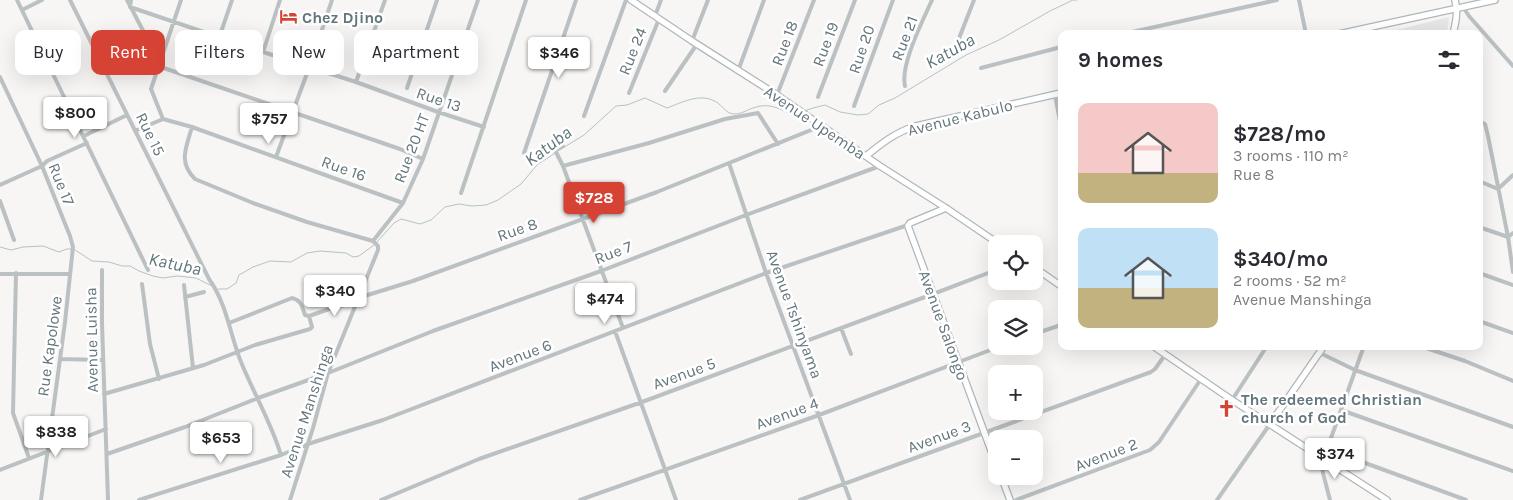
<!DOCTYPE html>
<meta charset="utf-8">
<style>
:root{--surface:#fff;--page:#f7f7f7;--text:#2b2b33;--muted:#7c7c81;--accent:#d64334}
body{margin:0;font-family:Karla,sans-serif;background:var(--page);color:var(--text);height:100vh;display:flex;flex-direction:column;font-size:19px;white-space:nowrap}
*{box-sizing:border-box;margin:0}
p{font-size:16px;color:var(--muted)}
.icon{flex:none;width:28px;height:28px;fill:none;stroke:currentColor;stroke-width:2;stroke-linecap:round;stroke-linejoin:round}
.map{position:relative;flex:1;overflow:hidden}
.sheet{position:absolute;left:1058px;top:30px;width:425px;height:320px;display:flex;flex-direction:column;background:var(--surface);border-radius:10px;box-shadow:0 5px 20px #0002}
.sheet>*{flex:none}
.hud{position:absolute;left:15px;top:30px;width:475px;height:45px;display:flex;gap:10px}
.tools{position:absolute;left:988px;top:235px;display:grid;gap:10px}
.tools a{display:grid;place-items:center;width:55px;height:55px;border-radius:10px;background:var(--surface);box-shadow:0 5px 20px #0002;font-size:25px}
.price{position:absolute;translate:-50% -42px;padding:0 11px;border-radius:5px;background:#fff;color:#222;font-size:16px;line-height:32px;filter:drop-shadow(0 1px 2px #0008)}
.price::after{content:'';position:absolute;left:50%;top:30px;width:15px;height:11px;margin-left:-8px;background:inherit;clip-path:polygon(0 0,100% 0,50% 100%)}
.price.current{background:var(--accent);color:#fff}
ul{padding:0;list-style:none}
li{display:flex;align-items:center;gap:15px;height:125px;padding:0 20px}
li span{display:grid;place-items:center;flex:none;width:140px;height:100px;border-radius:10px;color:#555}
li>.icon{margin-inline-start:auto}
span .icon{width:60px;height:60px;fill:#fffc;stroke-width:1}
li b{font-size:21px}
h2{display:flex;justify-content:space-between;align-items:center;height:60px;padding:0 20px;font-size:21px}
.chip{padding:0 18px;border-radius:10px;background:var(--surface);box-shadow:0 5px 20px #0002;font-size:18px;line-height:45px}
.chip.current{background:var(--accent);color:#fff}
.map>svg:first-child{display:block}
</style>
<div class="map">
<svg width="1513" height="500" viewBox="0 0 1513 500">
<rect width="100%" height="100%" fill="#f7f6f4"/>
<path fill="#e5e6e5" d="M1449,17L1447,34H1380Z"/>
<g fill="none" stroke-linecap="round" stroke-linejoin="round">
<path stroke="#b5c2c5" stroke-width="1" d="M804,111L813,108L825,105L840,112L858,115L868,114L879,105L895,98L966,55L999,40L1050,11L1073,0H1077
M558,151L584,135L616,106L627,105L645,98L667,108C683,102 703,91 719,104C724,108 727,114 735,114C741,114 747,110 753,108C770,102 780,109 794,116L801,113
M377,242L394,223L401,219L420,224L431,220L445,207L459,204L472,206L486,205L498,200L521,184L537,165L555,153
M0,247L11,250L23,247L43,246L59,252L67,249H71
M75,250L92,261L109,262L122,266H130L139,271L153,276L163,278L177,276L196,278L212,286
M218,289H227L236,283L239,275L253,267L270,261L291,262L307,253L320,251L346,253L353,257L359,256L374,245"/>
<defs>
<path id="secondary" d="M631,0L692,41L777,95L880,166L946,208L999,244
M1339,34L1495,0
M1453,34C1456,22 1458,12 1455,0
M866,156C882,143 896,132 916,126L1061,93
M946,208L910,223L908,226L996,464
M1034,267L1061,286
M1153,346L1232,400L1387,500
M1270,424L1324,346
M1001,476L1010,500"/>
</defs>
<use href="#secondary" stroke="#b0b7ba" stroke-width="8"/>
<path stroke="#bbc1c3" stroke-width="4" d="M17,0L148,270
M70,0L209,279C227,304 230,335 241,362C254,394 271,422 281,455
M127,0L159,61
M131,0L130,7L263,52L356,82L438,112L484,127
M1299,0L1306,34
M1463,7L1469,16L1513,66
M22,10L42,0
M655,16L661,0
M1123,34L1277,0
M219,38L232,0
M692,41L708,0
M956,46L974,0
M263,52L280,0
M158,66L400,149L423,159
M981,68L1061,47
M738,71L764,0
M0,77L42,166L70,236L73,247L65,322L41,500
M356,82L385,0
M905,86C900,65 923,20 932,0
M407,88L437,0
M665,91L697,44
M629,93L659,19
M777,95L814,0
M1055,95L1061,126
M818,97L855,0
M854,106L893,0
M584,116L626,0
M163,119L151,89L181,0
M1479,121L1485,124L1488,136L1508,237L1513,272
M192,127C186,148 178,162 195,179L253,203L307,222L373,241L378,246V250L328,373L313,428L290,500
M135,131L163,119L192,127L403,203
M84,136L127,115
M563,146L555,150L563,166L623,328
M524,153L576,0
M276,157L309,68L332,0
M729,163L766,273L850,500
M563,166L649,143L725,119L758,113L778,144
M1479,181L1498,189L1513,175
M0,185L42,166L47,161L87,143
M461,193L526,0
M0,201L14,240
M1479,227L1508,237L1513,233
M373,241L403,203L423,159L478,0
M102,270V323L108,500
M16,273L13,413L29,458
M1479,273L1513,285
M0,274H70
M142,284L150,344L159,379
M184,285L193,368
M185,297L204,292
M358,298L413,281L657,192L821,126
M309,316L332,308L356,302
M1479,321L1513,333
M841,328L851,354
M615,331L676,500
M1034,334L1061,325
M1420,346L1465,361L1513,381
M1320,353L1355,370L1513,427
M60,359L103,360
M104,394L204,365L255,345L310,329L312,327L309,316L305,315C302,306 301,300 292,298L229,323
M1232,400L1267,346
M1341,410L1513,471
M1327,449L1466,500
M107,454L185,427L258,398L328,373L433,331L601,271L746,215L880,166
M0,470L106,429
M139,500L281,455L308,444L383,420L766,273L908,225
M381,500L479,459L642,402L933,294L996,270
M580,500L819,415L1001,346
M800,500L1151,372L1155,369L1165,355
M1016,500L1150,450L1159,442L1201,379
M1217,500L1270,424
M1330,500L1323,473L1322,463L1364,346"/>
<use href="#secondary" stroke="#fff" stroke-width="5.5"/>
</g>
<defs>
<symbol id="hotel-bare" viewBox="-9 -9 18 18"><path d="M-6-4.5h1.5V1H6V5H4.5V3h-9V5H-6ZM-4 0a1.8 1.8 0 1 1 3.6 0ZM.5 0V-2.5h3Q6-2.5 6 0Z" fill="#d64334" stroke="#fff" stroke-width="2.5" paint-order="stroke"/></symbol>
<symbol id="church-bare" viewBox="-9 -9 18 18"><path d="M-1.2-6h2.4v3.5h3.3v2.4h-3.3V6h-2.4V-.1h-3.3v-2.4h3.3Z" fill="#d64334" stroke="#fff" stroke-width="2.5" paint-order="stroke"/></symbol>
</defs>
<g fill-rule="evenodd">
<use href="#hotel-bare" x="276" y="4" width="25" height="25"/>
<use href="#church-bare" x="1214" y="396" width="25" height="25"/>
</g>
<g text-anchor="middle" stroke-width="5" stroke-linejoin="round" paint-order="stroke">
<g font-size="16" font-weight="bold" fill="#64767d" stroke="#fff" text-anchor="start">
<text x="302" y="23">Chez Djino</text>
<text x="1241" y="405">The redeemed Christian<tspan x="1241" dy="18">church of God</tspan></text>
</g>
<g font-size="16" fill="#64767d" stroke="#fff">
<text transform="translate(904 38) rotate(-69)" y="6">Rue 21</text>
<text transform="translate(784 43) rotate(-69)" y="6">Rue 18</text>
<text transform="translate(825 44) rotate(-69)" y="6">Rue 19</text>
<text transform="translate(861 49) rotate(-71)" y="6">Rue 20</text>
<text transform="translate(632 51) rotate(-68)" y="6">Rue 24</text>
<text transform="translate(439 99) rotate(19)" y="6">Rue 13</text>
<text transform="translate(960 117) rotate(-14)" y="6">Avenue Kabulo</text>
<text transform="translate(815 122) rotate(34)" y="6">Avenue Upemba</text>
<text transform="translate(151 134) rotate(64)" y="6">Rue 15</text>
<text transform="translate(411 148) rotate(-69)" y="6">Rue 20 HT</text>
<text transform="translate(344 168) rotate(20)" y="6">Rue 16</text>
<text transform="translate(62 184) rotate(68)" y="6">Rue 17</text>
<text transform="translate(517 229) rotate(-19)" y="6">Rue 8</text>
<text transform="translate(613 252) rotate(-21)" y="6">Rue 7</text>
<text transform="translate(795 314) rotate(70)" y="6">Avenue Tshinyama</text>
<text transform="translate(944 325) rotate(70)" y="6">Avenue Salongo</text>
<text transform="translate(91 340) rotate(-91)" y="6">Avenue Luisha</text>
<text transform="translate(49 346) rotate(-82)" y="6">Rue Kapolowe</text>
<text transform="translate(520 355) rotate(-21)" y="6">Avenue 6</text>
<text transform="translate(684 373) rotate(-20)" y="6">Avenue 5</text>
<text transform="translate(306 411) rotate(-72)" y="6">Avenue Manshinga</text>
<text transform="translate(787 413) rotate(-20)" y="6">Avenue 4</text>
<text transform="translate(939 436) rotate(-20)" y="6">Avenue 3</text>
<text transform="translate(1106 454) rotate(-21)" y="6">Avenue 2</text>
</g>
<g font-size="18" font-style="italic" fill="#5f7578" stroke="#fff">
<text transform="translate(950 51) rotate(-29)" y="6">Katuba</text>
<text transform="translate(548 146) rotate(-37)" y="6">Katuba</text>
<text transform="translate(175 264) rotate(12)" y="6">Katuba</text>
</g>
</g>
</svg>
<div class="tools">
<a><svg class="icon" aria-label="locate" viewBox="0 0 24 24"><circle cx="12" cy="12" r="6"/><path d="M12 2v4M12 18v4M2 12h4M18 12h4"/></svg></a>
<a><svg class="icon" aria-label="layers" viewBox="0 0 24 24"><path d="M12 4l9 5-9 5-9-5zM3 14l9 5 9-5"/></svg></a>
<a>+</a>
<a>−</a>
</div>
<b class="price" style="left:559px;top:79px">$346</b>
<b class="price" style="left:75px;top:139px">$800</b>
<b class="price" style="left:269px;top:145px">$757</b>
<b class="price current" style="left:594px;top:224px">$728</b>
<b class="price" style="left:335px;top:317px">$340</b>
<b class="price" style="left:605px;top:325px">$474</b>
<b class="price" style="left:56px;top:458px">$838</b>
<b class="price" style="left:221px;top:464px">$653</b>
<b class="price" style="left:1335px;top:480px">$374</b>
<div class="hud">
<a class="chip">Buy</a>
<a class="chip current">Rent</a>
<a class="chip">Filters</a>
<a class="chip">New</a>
<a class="chip">Apartment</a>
</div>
<section class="sheet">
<h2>9 homes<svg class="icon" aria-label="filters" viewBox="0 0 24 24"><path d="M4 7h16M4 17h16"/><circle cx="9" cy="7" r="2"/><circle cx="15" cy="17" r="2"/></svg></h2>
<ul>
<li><span style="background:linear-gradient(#f6c9c9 70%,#c2b280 0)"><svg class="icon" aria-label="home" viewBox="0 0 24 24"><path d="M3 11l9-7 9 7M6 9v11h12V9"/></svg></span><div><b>$728/mo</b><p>3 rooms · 110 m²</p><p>Rue 8</p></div></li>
<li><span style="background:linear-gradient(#bfe0f5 60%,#c2b280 0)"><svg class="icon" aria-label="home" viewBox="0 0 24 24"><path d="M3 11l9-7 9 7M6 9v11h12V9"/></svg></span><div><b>$340/mo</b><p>2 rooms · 52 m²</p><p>Avenue Manshinga</p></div></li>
</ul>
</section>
</div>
